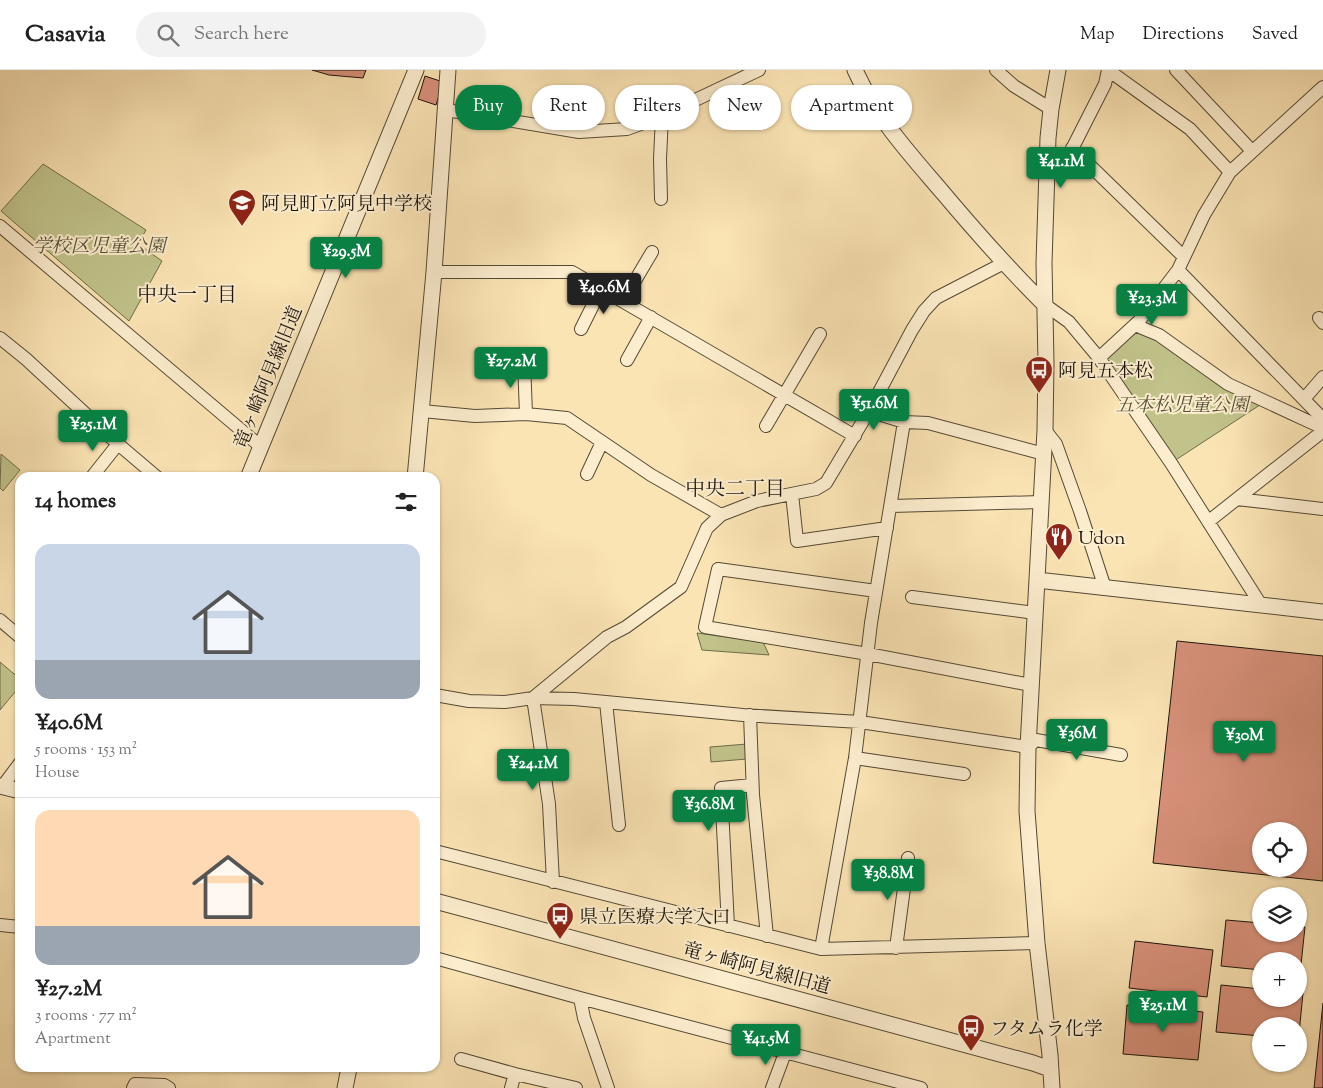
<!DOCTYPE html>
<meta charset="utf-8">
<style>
:root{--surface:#fff;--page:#f2f2f2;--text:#222;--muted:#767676;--line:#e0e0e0;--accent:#0b8043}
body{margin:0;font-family:"Sorts Mill Goudy","Noto Serif JP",serif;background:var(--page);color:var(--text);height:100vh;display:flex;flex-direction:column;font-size:19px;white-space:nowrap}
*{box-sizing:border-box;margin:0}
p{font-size:16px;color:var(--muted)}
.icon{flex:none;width:28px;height:28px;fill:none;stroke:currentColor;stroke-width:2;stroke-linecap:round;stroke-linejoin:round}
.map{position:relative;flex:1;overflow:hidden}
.drawer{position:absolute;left:15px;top:402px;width:425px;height:600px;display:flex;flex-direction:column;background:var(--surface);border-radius:15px;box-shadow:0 1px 4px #0004}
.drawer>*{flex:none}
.banner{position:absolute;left:455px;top:15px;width:475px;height:45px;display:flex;gap:10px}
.tools{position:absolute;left:1252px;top:752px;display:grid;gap:10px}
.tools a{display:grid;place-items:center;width:55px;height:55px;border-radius:50%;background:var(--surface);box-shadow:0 1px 4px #0004;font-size:25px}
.price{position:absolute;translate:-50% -42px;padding:0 11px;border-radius:5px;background:var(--accent);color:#fff;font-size:16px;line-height:32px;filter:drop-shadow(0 1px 2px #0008)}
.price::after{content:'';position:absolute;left:50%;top:30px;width:15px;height:11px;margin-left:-8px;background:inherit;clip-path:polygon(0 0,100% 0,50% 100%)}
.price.current{background:#222;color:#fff}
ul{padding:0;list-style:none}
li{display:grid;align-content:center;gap:10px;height:265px;padding:0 20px}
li+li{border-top:1px solid var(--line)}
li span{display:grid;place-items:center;height:155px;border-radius:15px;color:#555}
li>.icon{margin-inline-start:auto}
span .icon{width:90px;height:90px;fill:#fffc;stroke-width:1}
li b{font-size:21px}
h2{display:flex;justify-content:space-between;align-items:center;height:60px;padding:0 20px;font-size:21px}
.pill{padding:0 18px;border-radius:22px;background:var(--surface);box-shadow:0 1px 4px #0004;font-size:18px;line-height:45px}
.pill.current{background:var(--accent);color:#fff}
header{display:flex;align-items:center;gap:30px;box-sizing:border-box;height:70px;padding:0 25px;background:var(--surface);border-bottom:1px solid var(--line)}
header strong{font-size:24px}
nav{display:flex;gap:28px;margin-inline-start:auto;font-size:18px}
.search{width:350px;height:45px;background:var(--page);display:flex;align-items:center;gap:12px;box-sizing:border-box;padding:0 18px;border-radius:28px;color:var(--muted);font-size:19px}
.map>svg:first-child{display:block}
</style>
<header>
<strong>Casavia</strong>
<div class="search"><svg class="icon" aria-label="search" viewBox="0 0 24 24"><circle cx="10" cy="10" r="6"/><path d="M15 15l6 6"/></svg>Search here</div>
<nav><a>Map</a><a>Directions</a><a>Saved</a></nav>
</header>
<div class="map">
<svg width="1323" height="1018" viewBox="0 0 1323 1018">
<rect width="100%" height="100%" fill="#fbe4b4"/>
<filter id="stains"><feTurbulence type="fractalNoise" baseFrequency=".004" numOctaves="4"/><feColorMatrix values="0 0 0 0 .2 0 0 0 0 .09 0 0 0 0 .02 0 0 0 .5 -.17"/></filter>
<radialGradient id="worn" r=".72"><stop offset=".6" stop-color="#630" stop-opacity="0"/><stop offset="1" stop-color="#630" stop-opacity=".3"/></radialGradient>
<path fill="#c1c38b" stroke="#6e6c4b" d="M43,94L146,160L138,174L162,191L129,251L1,141Z
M1135,255L1266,331L1171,393L1099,288Z
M1,384L20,400L3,421L0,418Z
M697,563L763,572L769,585L702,580Z
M0,592L20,609V616L0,640Z
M747,674V689L711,692L710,677Z"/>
<path fill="#d7907a" stroke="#1c150b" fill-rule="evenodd" d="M312,0H366L363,8L329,5Z
M425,6L443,12L436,35L418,29Z
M1177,571L1323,586V811L1153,793ZM1261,761H1299V799H1261Z
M1226,850L1261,853V864H1299V857H1305L1300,904H1299V891H1261V900L1221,896Z
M1135,871L1213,880L1207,927L1129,918Z
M1221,915L1261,919V929H1299V923H1303L1299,964V956H1261V966L1216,962Z
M1323,933V1018H1314Z
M1127,935L1203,942L1198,990L1123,984Z"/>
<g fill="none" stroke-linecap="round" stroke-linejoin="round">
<defs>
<path id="minor" d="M996,0L1014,16L1051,39
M1108,0L1190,59L1230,102
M1176,0L1252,81
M446,40L579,62L627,59L657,48L759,0
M1072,78L1184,187
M1047,90L1070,83L1105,14L1108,0
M661,129L660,89L662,46
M0,156L260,376
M1178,200L1323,349
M434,202H572L855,366
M623,231L652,182
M1044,234L1069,252L1099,288L1171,393L1261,535
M1319,248L1323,253
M1135,255L1159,265L1228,314L1323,358
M581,259L601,219
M0,268L26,289L118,374L158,408
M1099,288L1139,251L1178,200L1204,145L1230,102L1323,17
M627,290L651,247
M524,292L526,344
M1304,329L1323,307
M422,341L475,346L526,344L567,348L651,405L721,445
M869,341L904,352L928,353L1044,384
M904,352L871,553L855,688L821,879L1037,873
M766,356L820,264
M1045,360L1056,374L1080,441L1105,518
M587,404L602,372
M91,408L118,374
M792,424L797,471L887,458
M1237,429L1323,439
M891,436L1041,432
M1209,451L1323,361
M876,521L718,499L705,557L868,584L1031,615
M912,527L1035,543
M0,550L20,567
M435,625L469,631L505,632L533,628L574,629L743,645L860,652L1028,677L1036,670L1121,685
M533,628L607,567L626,557L681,517L707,458L721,445L757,431L816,419L826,413L869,341L912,260L924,241L936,228L1004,193
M533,628L549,734L553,812
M606,632L619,755
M750,645L753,725L767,866
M855,688L964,704
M2,717L20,693
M435,781L821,879
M0,855L20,857
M728,856L721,718L752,715
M896,878L908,788
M435,888L580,928L921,1018
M580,928L584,948L608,1018
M461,989L515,1004
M133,1018L135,1014L164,1015L169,1018
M511,1018L515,1004L576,1018
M772,1018L785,983"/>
<path id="tertiary" d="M855,0C877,49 909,83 944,124C976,162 1009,199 1044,234
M248,408L416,0
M415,408L434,202L448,0
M1037,510L1323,542
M0,716L20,721
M435,831L1033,993L1050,999
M345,1018L349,998
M1052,1018L1050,985L1037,873L1027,741L1028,677L1045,360L1046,293L1044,193L1048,68L1051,39L1058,0"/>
</defs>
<use href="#minor" stroke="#544935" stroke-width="14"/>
<use href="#tertiary" stroke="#544935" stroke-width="17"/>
<use href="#minor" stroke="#fcedce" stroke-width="12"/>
<use href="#tertiary" stroke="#fcedce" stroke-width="15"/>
</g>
<defs>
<symbol id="school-pin" viewBox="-11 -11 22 30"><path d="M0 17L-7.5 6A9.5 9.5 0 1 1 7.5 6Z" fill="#8f2418" stroke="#fcedce"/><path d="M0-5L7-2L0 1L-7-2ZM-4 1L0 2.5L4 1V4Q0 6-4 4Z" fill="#fff"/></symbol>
<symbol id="bus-pin" viewBox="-11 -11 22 30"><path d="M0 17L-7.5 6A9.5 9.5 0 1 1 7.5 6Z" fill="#8f2418" stroke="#fcedce"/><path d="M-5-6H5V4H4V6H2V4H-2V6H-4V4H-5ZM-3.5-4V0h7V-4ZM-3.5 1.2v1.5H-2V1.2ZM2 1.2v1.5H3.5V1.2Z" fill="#fff"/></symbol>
<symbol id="restaurant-pin" viewBox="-11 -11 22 30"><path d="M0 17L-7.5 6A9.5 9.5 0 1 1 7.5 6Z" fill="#8f2418" stroke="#fcedce"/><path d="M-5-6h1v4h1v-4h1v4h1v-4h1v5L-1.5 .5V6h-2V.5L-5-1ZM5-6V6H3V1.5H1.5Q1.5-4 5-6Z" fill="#fff"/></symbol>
</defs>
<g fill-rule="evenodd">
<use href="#school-pin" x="226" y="117" width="32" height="43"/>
<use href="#bus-pin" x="1023" y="284" width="32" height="43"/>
<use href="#restaurant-pin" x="1043" y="451" width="32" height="43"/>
<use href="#bus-pin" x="544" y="830" width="32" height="43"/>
<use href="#bus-pin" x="955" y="942" width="32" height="43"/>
</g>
<g text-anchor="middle" stroke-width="4" stroke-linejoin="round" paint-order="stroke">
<g font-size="19" fill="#1c150b" stroke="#fcedce" text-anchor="start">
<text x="261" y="140">阿見町立阿見中学校</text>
<text x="1058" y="307">阿見五本松</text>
<text x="1078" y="474">Udon</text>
<text x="579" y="853">県立医療大学入口</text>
<text x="990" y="965">フタムラ化学</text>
</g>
<g font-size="19" font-style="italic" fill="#565238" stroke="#fcedce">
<text x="99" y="182">学校区児童公園</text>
<text x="1182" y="341">五本松児童公園</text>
</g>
<g font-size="19" fill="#1c150b" stroke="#fcedce">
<text transform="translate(267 307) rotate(-68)" y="7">竜ヶ崎阿見線旧道</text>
<text transform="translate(757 897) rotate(15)" y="7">竜ヶ崎阿見線旧道</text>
</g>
<g font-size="20" fill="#1c150b" stroke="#fcedce">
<text x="187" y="231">中央一丁目</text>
<text x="735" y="425">中央二丁目</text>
</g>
</g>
<rect width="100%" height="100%" filter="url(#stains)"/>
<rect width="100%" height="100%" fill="url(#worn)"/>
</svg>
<div class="tools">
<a><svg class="icon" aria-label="locate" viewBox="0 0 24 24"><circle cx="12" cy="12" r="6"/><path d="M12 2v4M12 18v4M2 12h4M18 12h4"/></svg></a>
<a><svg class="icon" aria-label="layers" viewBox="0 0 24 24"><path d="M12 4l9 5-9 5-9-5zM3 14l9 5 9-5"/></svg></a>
<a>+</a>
<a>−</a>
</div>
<b class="price" style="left:1061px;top:119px">¥41.1M</b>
<b class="price" style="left:346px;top:209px">¥29.5M</b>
<b class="price current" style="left:604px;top:245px">¥40.6M</b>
<b class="price" style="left:1152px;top:256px">¥23.3M</b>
<b class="price" style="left:511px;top:319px">¥27.2M</b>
<b class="price" style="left:874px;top:361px">¥51.6M</b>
<b class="price" style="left:93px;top:382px">¥25.1M</b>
<b class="price" style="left:1077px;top:691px">¥36M</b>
<b class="price" style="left:1244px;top:693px">¥30M</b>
<b class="price" style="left:533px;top:721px">¥24.1M</b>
<b class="price" style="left:709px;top:762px">¥36.8M</b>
<b class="price" style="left:888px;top:831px">¥38.8M</b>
<b class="price" style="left:1163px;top:963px">¥25.1M</b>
<b class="price" style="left:766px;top:996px">¥41.5M</b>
<div class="banner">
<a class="pill current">Buy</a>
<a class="pill">Rent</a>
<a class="pill">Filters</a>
<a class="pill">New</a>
<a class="pill">Apartment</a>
</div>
<section class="drawer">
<h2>14 homes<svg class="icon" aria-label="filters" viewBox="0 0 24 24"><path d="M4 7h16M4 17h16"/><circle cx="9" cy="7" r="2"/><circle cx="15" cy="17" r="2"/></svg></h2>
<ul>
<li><span style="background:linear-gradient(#c9d6e8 75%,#9aa5b1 0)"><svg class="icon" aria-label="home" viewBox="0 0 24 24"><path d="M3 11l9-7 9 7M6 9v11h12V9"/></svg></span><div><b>¥40.6M</b><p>5 rooms · 153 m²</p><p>House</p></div></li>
<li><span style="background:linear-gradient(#ffd9b3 75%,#9aa5b1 0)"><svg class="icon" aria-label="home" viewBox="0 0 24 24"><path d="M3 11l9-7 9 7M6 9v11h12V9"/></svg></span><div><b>¥27.2M</b><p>3 rooms · 77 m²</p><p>Apartment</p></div></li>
</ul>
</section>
</div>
